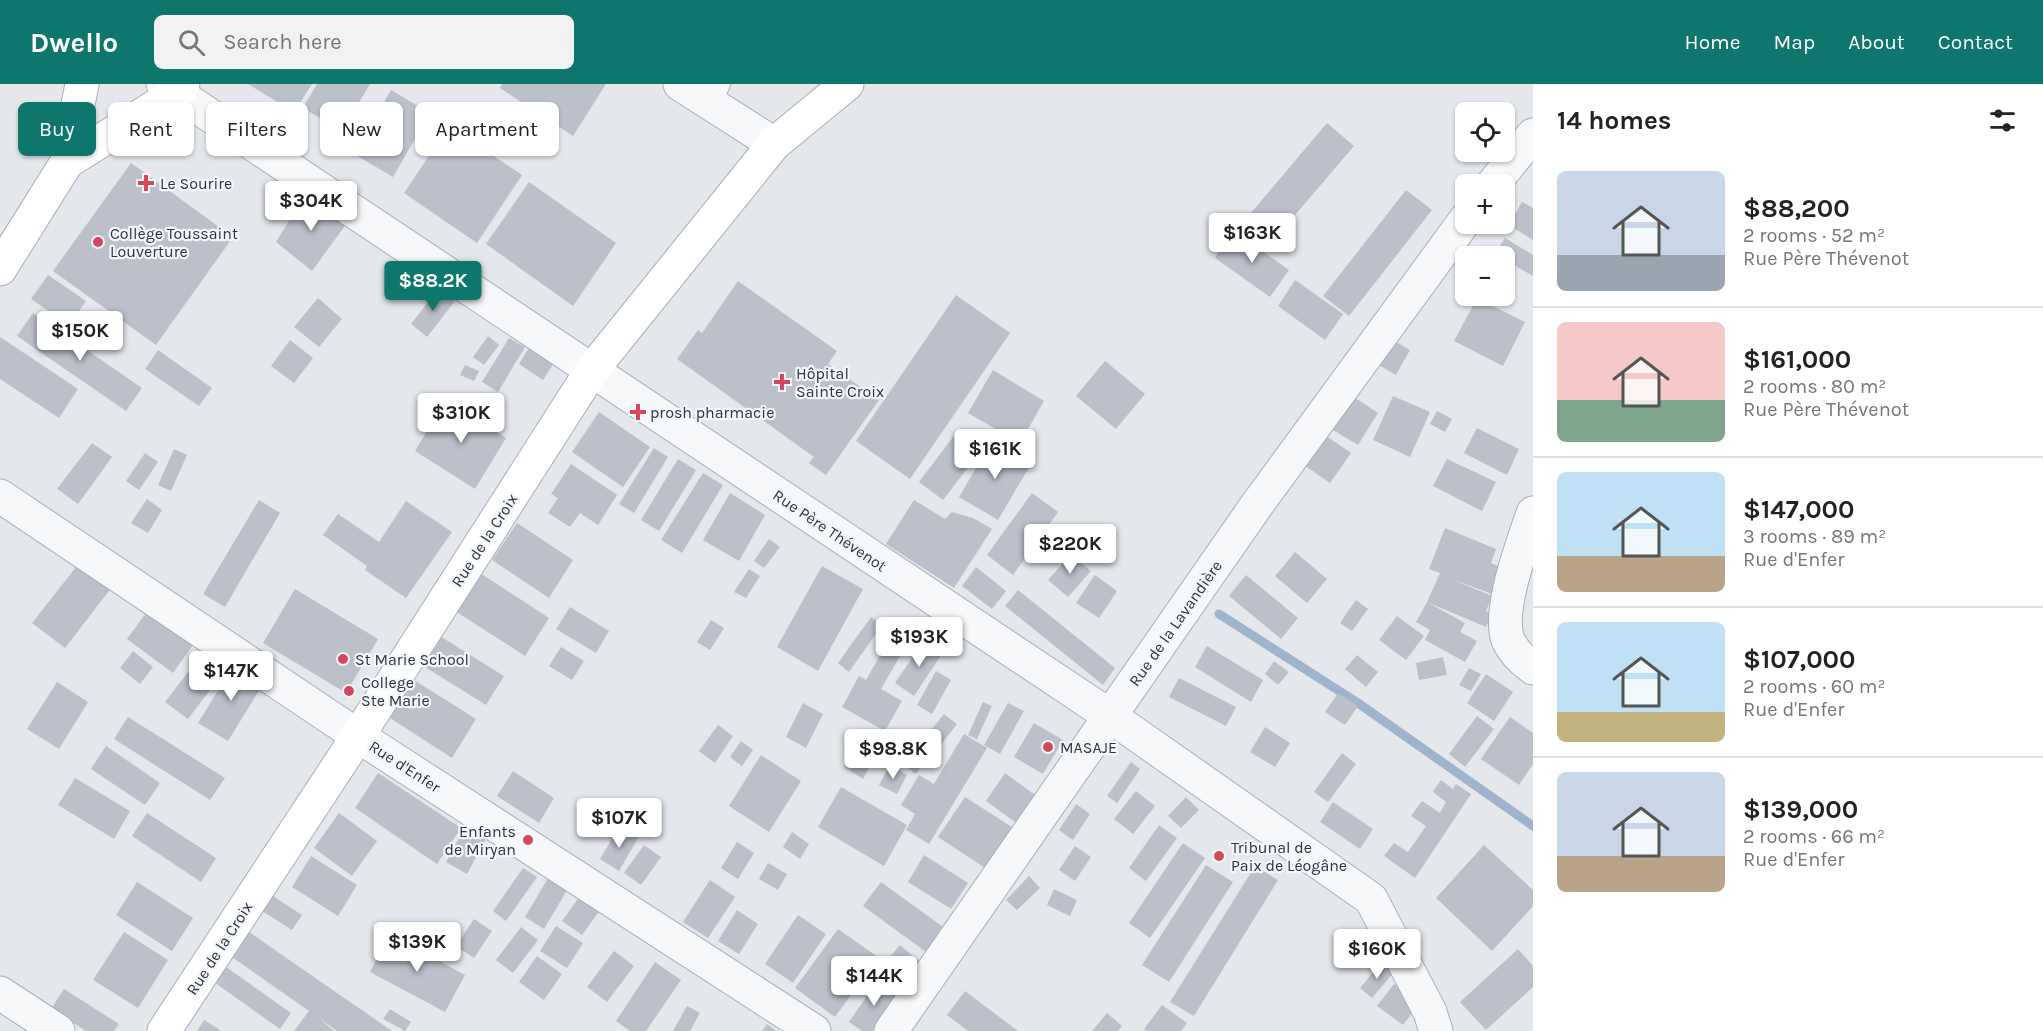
<!DOCTYPE html>
<meta charset="utf-8">
<style>
:root{--surface:#fff;--page:#f2f2f2;--text:#222;--muted:#767676;--line:#e0e0e0;--accent:#0f766e}
body{margin:0;font-family:Karla,sans-serif;background:var(--page);color:var(--text);height:100vh;display:flex;flex-direction:column;font-size:22px;white-space:nowrap}
*{box-sizing:border-box;margin:0}
p{font-size:20px;color:var(--muted)}
.icon{flex:none;width:33px;height:33px;fill:none;stroke:currentColor;stroke-width:2;stroke-linecap:round;stroke-linejoin:round}
.map{position:relative;flex:1;overflow:hidden}
.drawer{display:flex;flex-direction:column;background:var(--surface);width:510px}
.drawer>*{flex:none}
.guide{position:absolute;left:18px;top:18px;width:570px;height:54px;display:flex;gap:12px}
.fabs{position:absolute;left:1455px;top:18px;display:grid;gap:12px}
.fabs a{display:grid;place-items:center;width:60px;height:60px;border-radius:9px;background:var(--surface);box-shadow:0 2px 4px #0004;font-size:30px}
.price{position:absolute;translate:-50% -51px;padding:0 14px;border-radius:6px;background:#fff;color:#222;font-size:20px;line-height:39px;filter:drop-shadow(0 2px 3px #0008)}
.price::after{content:'';position:absolute;left:50%;top:36px;width:18px;height:14px;margin-left:-9px;background:inherit;clip-path:polygon(0 0,100% 0,50% 100%)}
.price.on{background:var(--accent);color:#fff}
ul{padding:0;list-style:none}
li{display:flex;align-items:center;gap:18px;height:150px;padding:0 24px}
li+li{border-top:2px solid var(--line)}
li span{display:grid;place-items:center;flex:none;width:168px;height:120px;border-radius:9px;color:#555}
li>.icon{margin-inline-start:auto}
span .icon{width:72px;height:72px;fill:#fffc;stroke-width:1}
li b{font-size:26px}
h2{display:flex;justify-content:space-between;align-items:center;height:72px;padding:0 24px;font-size:26px}
.pill{padding:0 21px;border-radius:9px;background:var(--surface);box-shadow:0 2px 4px #0004;font-size:21px;line-height:54px}
.pill.on{background:var(--accent);color:#fff}
header{display:flex;align-items:center;gap:36px;box-sizing:border-box;height:84px;padding:0 30px;background:var(--accent);color:#fff}
header strong{font-size:28px}
nav{display:flex;gap:33px;margin-inline-start:auto;font-size:21px}
.search{width:420px;height:54px;background:var(--page);display:flex;align-items:center;gap:15px;box-sizing:border-box;padding:0 21px;border-radius:9px;color:var(--muted);font-size:22px}
main{display:flex;flex:1;min-height:0}
.map>svg:first-child{display:block}
</style>
<header>
<strong>Dwello</strong>
<div class="search"><svg class="icon" aria-label="search" viewBox="0 0 24 24"><circle cx="10" cy="10" r="6"/><path d="M15 15l6 6"/></svg>Search here</div>
<nav><a>Home</a><a>Map</a><a>About</a><a>Contact</a></nav>
</header>
<main>
<div class="map">
<svg width="1533" height="947" viewBox="0 0 1533 947">
<rect width="100%" height="100%" fill="#e4e7ec"/>
<g fill="none" stroke-linecap="round" stroke-linejoin="round">
<path stroke="#9fb4cc" stroke-width="9" d="M1219,530L1358,619L1533,742"/>
</g>
<path fill="#bbc0ca" d="M248,0H312L294,28Z
M317,0H370L342,47L303,24Z
M502,0H606L573,52L500,4Z
M391,6L430,29L393,93L354,70Z
M1327,39L1354,62L1266,165L1240,142Z
M449,42L522,91L477,159L404,109Z
M131,79L233,153L156,261L53,187Z
M529,98L616,159L573,222L486,160Z
M1406,106L1432,126L1349,232L1323,212Z
M306,109L347,139L312,187L276,158Z
M1522,118L1533,124V156L1509,141Z
M1234,147L1289,186L1270,213L1215,174Z
M1505,154L1533,171V192L1504,175V172L1495,169Z
M48,191L86,217L69,241L31,215Z
M1295,196L1343,230L1325,256L1278,222Z
M738,197L837,267L828,280L879,316L826,391L809,379L814,373L677,275L698,246L702,249Z
M439,204L455,217L427,253L411,240Z
M956,211L1010,249L910,395L856,357Z
M318,214L342,235L319,263L294,243Z
M1477,214L1525,238L1503,282L1454,257Z
M33,229L142,304L126,327L17,252Z
M488,252L499,261L484,281L473,273Z
M0,253L78,305L59,334L0,295Z
M509,254L525,263L498,308L482,298Z
M1391,255L1410,266L1396,291L1377,280Z
M290,256L313,274L294,299L271,282Z
M529,264L553,280L543,296L519,280Z
M158,266L212,304L199,322L145,285Z
M1105,277L1145,310L1116,345L1076,312Z
M465,281L479,287L474,297L460,291Z
M993,286L1044,317L1020,359L968,329Z
M1393,312L1430,328L1410,373L1373,356Z
M1354,313L1378,329L1358,361L1333,346Z
M446,316L506,354L475,405L415,367Z
M1437,327L1452,335L1445,348L1430,340Z
M599,328L650,363L623,403L572,368Z
M1477,344L1519,365L1507,391L1464,369Z
M959,345L983,364L943,416L919,398Z
M1325,351L1351,369L1330,399L1304,381Z
M992,357L1031,380L998,436L959,413Z
M92,359L112,373L78,420L57,405Z
M654,364L668,373L634,429L619,420Z
M174,365L187,371L171,407L158,401Z
M145,369L158,378L139,406L126,397Z
M678,375L696,386L659,447L641,436Z
M1447,375L1496,398L1482,427L1433,402Z
M571,380L617,411L598,441L580,429L570,443L548,429L558,414L551,410Z
M703,389L723,401L682,469L661,456Z
M730,409L765,431L739,477L703,456Z
M1032,409L1058,428L1013,491L987,471Z
M147,415L162,426L148,449L131,439Z
M259,416L280,429L225,523L203,510Z
M914,416L945,435L952,428L973,434L992,445L954,504L886,460Z
M406,417L452,448L406,514L365,486L367,482L323,451L338,430L379,458Z
M517,439L573,476L549,514L492,476Z
M1445,444L1496,465L1491,479L1505,485L1495,511L1449,494L1492,512L1486,527L1492,529L1486,543L1427,518L1440,489L1429,485Z
M769,455L780,463L764,484L754,477Z
M1295,468L1327,495L1307,519L1275,492Z
M1071,470L1091,487L1068,513L1048,496Z
M80,478L112,503L65,564L32,539Z
M822,482L863,505L818,587L777,563Z
M976,483L1006,507L992,525L962,502Z
M749,485L760,492L746,514L734,508Z
M480,489L549,534L525,572L455,527Z
M1095,491L1117,507L1099,534L1076,519Z
M1246,491L1298,534L1281,555L1229,512Z
M295,505L378,555L346,609L263,559Z
M1018,506L1115,584L1103,601L1005,522Z
M1356,516L1368,525L1352,547L1340,539Z
M1427,518L1465,539L1460,548L1477,557L1465,578L1425,556L1430,546L1416,538Z
M570,523L609,547L596,569L556,545Z
M149,525L195,558L173,589L127,555Z
M1397,532L1424,552L1406,576L1379,556Z
M871,533L882,541L849,588L838,579Z
M711,536L724,544L710,566L697,558Z
M897,542L912,551L881,605L902,617L885,647L842,623L859,592L866,596Z
M435,549L504,592L486,621L417,578Z
M925,555L943,568L914,612L895,599Z
M209,561L231,578L188,635L165,618Z
M1207,562L1263,596L1251,618L1195,583Z
M561,563L584,577L572,596L549,582Z
M133,567L153,583L140,600L120,584Z
M1357,571L1378,588L1366,603L1345,585Z
M1443,573L1447,591L1419,596L1416,579Z
M1274,577L1289,588L1278,601L1265,590Z
M235,579L265,597L228,657L198,639Z
M1469,584L1481,590L1471,607L1459,601Z
M936,587L951,596L932,630L917,621Z
M1486,590L1513,608L1494,637L1467,619Z
M1179,594L1236,623L1226,642L1169,613Z
M414,596L476,635L452,674L390,634Z
M57,598L88,618L59,665L27,645Z
M1338,609L1358,622L1345,641L1325,628Z
M983,618L992,622L977,655L968,651Z
M803,619L823,630L806,664L786,653Z
M1008,619L1024,627L1000,670L984,661Z
M944,630L957,640L935,668L922,657Z
M1477,632L1494,645L1465,683L1449,670Z
M128,633L225,694L210,716L114,655Z
M1510,633L1533,649V680L1519,701L1481,675Z
M1034,639L1063,656L1043,690L1014,673Z
M718,641L733,652L715,679L699,667Z
M1265,643L1290,659L1275,683L1250,668Z
M964,650L987,664L929,760L906,746L915,730L901,721L919,691L934,700Z
M741,657L753,666L742,682L730,673Z
M859,658L878,669L863,695L844,683Z
M106,662L160,699L145,721L91,685Z
M914,662L929,672L916,690L902,680Z
M1342,669L1356,680L1328,718L1314,708Z
M761,671L801,697L769,748L729,722Z
M1131,678L1140,685L1117,719L1107,712Z
M890,681L907,691L897,710L879,701Z
M513,687L554,714L539,739L497,712Z
M378,689L461,744L437,780L355,724Z
M1005,689L1035,711L1015,738L986,717Z
M75,694L130,727L114,755L58,721Z
M1441,696L1453,705L1456,700L1471,710L1415,794L1384,772L1394,759L1408,768L1426,742L1411,732L1422,717L1440,729L1446,718L1433,708Z
M841,703L907,741L884,782L818,743Z
M1136,707L1155,722L1133,750L1114,735Z
M965,713L1015,745L988,786L938,753Z
M1186,713L1199,726L1181,744L1168,732Z
M1333,718L1373,745L1360,765L1320,738Z
M1076,720L1090,730L1073,756L1059,746Z
M147,729L216,774L201,798L132,752Z
M339,729L377,757L352,792L314,764Z
M466,741L487,753L467,790L446,778Z
M1159,741L1177,754L1146,797L1129,784Z
M619,743L638,754L619,787L600,775Z
M792,748L809,760L800,775L783,763Z
M737,758L754,769L738,795L721,784Z
M1183,759L1205,774L1150,854L1129,839Z
M644,761L661,773L641,801L624,789Z
M1484,761L1533,806V822L1492,867L1436,814Z
M1075,762L1091,773L1075,797L1059,786Z
M924,771L968,799L951,825L908,798Z
M311,772L357,801L338,832L292,803Z
M768,779L787,790L778,806L759,795Z
M1206,781L1233,798L1169,898L1142,881Z
M1255,782L1278,796L1194,932L1170,918Z
M523,784L537,793L506,837L493,827Z
M551,789L570,801L544,845L525,833Z
M1029,792L1040,804L1017,826L1006,816Z
M710,796L735,813L708,854L683,838Z
M137,798L193,834L172,867L116,831Z
M881,798L943,843L926,868L863,822Z
M1054,805L1077,816L1070,832L1047,821Z
M270,810L302,831L292,846L259,825Z
M580,812L600,826L582,851L562,837Z
M737,826L758,840L739,870L718,857Z
M798,831L826,850L793,899L765,880Z
M474,835L492,847L474,874L456,862Z
M556,842L583,859L567,884L540,867Z
M521,843L538,856L513,889L496,876Z
M838,845L878,873L835,933L795,904Z
M124,848L168,876L138,924L93,896Z
M249,848L392,947H337L319,934L334,947H294L309,927L232,873Z
M390,850L465,891L445,928L370,888Z
M900,861L920,878L904,897L884,880Z
M1518,865L1533,882V903L1486,946L1460,918Z
M614,867L634,882L607,918L587,903Z
M537,872L562,890L544,916L519,898Z
M655,878L681,896L646,947H630L616,937Z
M1382,878L1394,888L1372,914L1360,904Z
M222,880L291,929L280,945L211,896Z
M878,896L899,910L873,947H862L849,938Z
M1394,900L1420,919L1403,941L1377,922Z
M64,905L119,940L114,947H86L51,925Z
M965,907L1018,947H968L947,931Z
M1162,921L1187,939L1181,947H1147L1144,945Z
M687,922L700,929L690,947H673Z
M390,925L411,938L405,947L383,935Z
M1107,929L1122,942L1118,947H1092Z
M204,936L222,947H197Z
M767,940L776,947H762Z"/>
<g fill="none" stroke-linecap="round" stroke-linejoin="round">
<defs>
<path id="lane" d="M712,20L721,0"/>
<path id="street" d="M163,0L1110,632L1371,815L1430,928L1436,947
M680,0L774,60
M1493,100L1533,51
M0,412L358,652L814,947
M1533,429C1523,459 1497,527 1508,556C1513,567 1523,577 1533,584
M0,909L58,947
M891,947L1256,422L1466,135"/>
<path id="secondary" d="M67,78L177,9L183,0
M0,185L67,78L82,0
M164,947L358,652L592,286L774,60L847,0"/>
</defs>
<use href="#lane" stroke="#a9aeb7" stroke-width="20"/>
<use href="#street" stroke="#a9aeb7" stroke-width="35"/>
<use href="#secondary" stroke="#a9aeb7" stroke-width="35"/>
<use href="#lane" stroke="#f7f8fa" stroke-width="18"/>
<use href="#street" stroke="#f7f8fa" stroke-width="33"/>
<use href="#secondary" stroke="#fff" stroke-width="33"/>
</g>
<g fill="#d1495b" stroke="#f4f6f9" stroke-width="2">
<path d="M143 90h6v6h6v6h-6v6h-6v-6h-6v-6h6z"/>
<circle cx="98" cy="158" r="6"/>
<path d="M779 289h6v6h6v6h-6v6h-6v-6h-6v-6h6z"/>
<path d="M635 319h6v6h6v6h-6v6h-6v-6h-6v-6h6z"/>
<circle cx="343" cy="575" r="6"/>
<circle cx="349" cy="607" r="6"/>
<circle cx="1048" cy="663" r="6"/>
<circle cx="528" cy="756" r="6"/>
<circle cx="1219" cy="772" r="6"/>
</g>
<g text-anchor="middle" stroke-width="4.5" stroke-linejoin="round" paint-order="stroke">
<g font-size="16" fill="#2b3445" stroke="#f4f6f9" text-anchor="start">
<text x="160" y="105">Le Sourire</text>
<text x="110" y="155">Collège Toussaint<tspan x="110" dy="18">Louverture</tspan></text>
<text x="796" y="295">Hôpital<tspan x="796" dy="18">Sainte Croix</tspan></text>
<text x="650" y="334">prosh pharmacie</text>
<text x="355" y="581">St Marie School</text>
<text x="361" y="604">College<tspan x="361" dy="18">Ste Marie</tspan></text>
<text x="1060" y="669">MASAJE</text>
<text x="516" y="753" text-anchor="end">Enfants<tspan x="516" dy="18">de Miryan</tspan></text>
<text x="1231" y="769">Tribunal de<tspan x="1231" dy="18">Paix de Léogâne</tspan></text>
</g>
<g font-size="16" fill="#2b3445" stroke="#f4f6f9">
<text transform="translate(830 446) rotate(34)" y="6">Rue Père Thévenot</text>
<text transform="translate(484 456) rotate(-57)" y="6">Rue de la Croix</text>
<text transform="translate(1175 539) rotate(-55)" y="6">Rue de la Lavandière</text>
<text transform="translate(405 682) rotate(33)" y="6">Rue d'Enfer</text>
<text transform="translate(219 864) rotate(-57)" y="6">Rue de la Croix</text>
</g>
</g>
</svg>
<div class="fabs">
<a><svg class="icon" aria-label="locate" viewBox="0 0 24 24"><circle cx="12" cy="12" r="6"/><path d="M12 2v4M12 18v4M2 12h4M18 12h4"/></svg></a>
<a>+</a>
<a>−</a>
</div>
<b class="price" style="left:311px;top:148px">$304K</b>
<b class="price" style="left:1252px;top:180px">$163K</b>
<b class="price on" style="left:433px;top:228px">$88.2K</b>
<b class="price" style="left:80px;top:278px">$150K</b>
<b class="price" style="left:461px;top:360px">$310K</b>
<b class="price" style="left:995px;top:396px">$161K</b>
<b class="price" style="left:1070px;top:491px">$220K</b>
<b class="price" style="left:919px;top:584px">$193K</b>
<b class="price" style="left:231px;top:618px">$147K</b>
<b class="price" style="left:893px;top:696px">$98.8K</b>
<b class="price" style="left:619px;top:765px">$107K</b>
<b class="price" style="left:417px;top:889px">$139K</b>
<b class="price" style="left:1377px;top:896px">$160K</b>
<b class="price" style="left:874px;top:923px">$144K</b>
<div class="guide">
<a class="pill on">Buy</a>
<a class="pill">Rent</a>
<a class="pill">Filters</a>
<a class="pill">New</a>
<a class="pill">Apartment</a>
</div>
</div>
<section class="drawer">
<h2>14 homes<svg class="icon" aria-label="filters" viewBox="0 0 24 24"><path d="M4 7h16M4 17h16"/><circle cx="9" cy="7" r="2"/><circle cx="15" cy="17" r="2"/></svg></h2>
<ul>
<li><span style="background:linear-gradient(#c9d6e8 70%,#9aa5b1 0)"><svg class="icon" aria-label="home" viewBox="0 0 24 24"><path d="M3 11l9-7 9 7M6 9v11h12V9"/></svg></span><div><b>$88,200</b><p>2 rooms · 52 m²</p><p>Rue Père Thévenot</p></div></li>
<li><span style="background:linear-gradient(#f6c9c9 65%,#7fa58c 0)"><svg class="icon" aria-label="home" viewBox="0 0 24 24"><path d="M3 11l9-7 9 7M6 9v11h12V9"/></svg></span><div><b>$161,000</b><p>2 rooms · 80 m²</p><p>Rue Père Thévenot</p></div></li>
<li><span style="background:linear-gradient(#bfe0f5 70%,#b9a48a 0)"><svg class="icon" aria-label="home" viewBox="0 0 24 24"><path d="M3 11l9-7 9 7M6 9v11h12V9"/></svg></span><div><b>$147,000</b><p>3 rooms · 89 m²</p><p>Rue d'Enfer</p></div></li>
<li><span style="background:linear-gradient(#bfe0f5 75%,#c2b280 0)"><svg class="icon" aria-label="home" viewBox="0 0 24 24"><path d="M3 11l9-7 9 7M6 9v11h12V9"/></svg></span><div><b>$107,000</b><p>2 rooms · 60 m²</p><p>Rue d'Enfer</p></div></li>
<li><span style="background:linear-gradient(#c9d6e8 70%,#b9a48a 0)"><svg class="icon" aria-label="home" viewBox="0 0 24 24"><path d="M3 11l9-7 9 7M6 9v11h12V9"/></svg></span><div><b>$139,000</b><p>2 rooms · 66 m²</p><p>Rue d'Enfer</p></div></li>
</ul>
</section>
</main>
